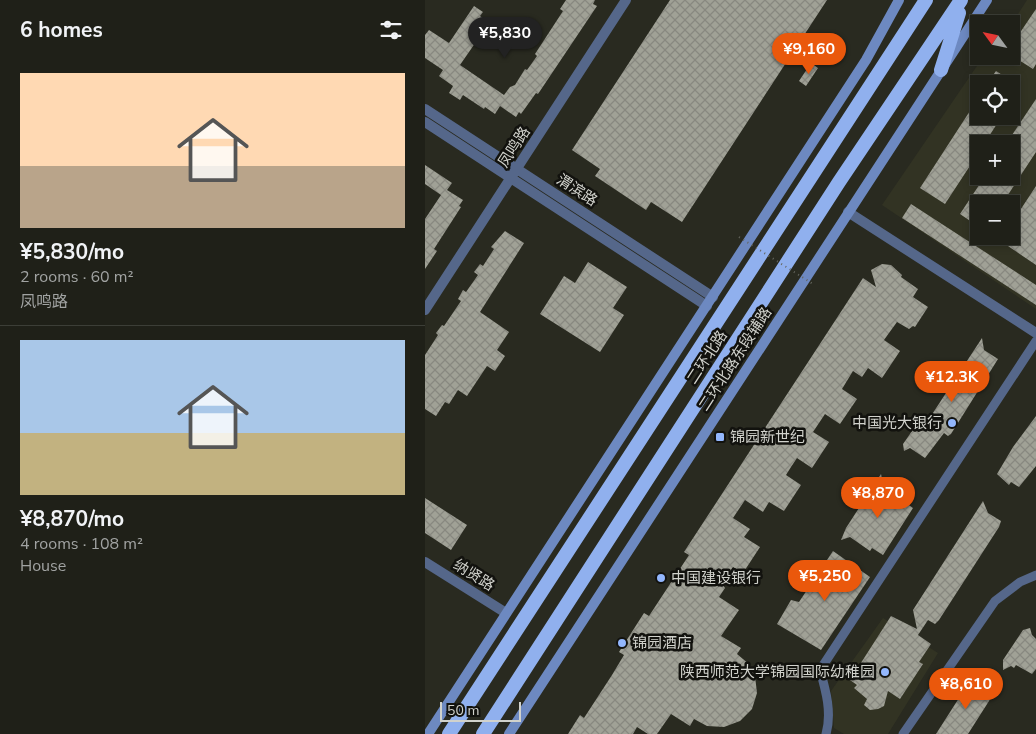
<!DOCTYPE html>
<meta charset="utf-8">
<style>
:root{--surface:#1f2018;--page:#2c2d25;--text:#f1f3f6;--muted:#a1a3a2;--line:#3c3e37;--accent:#ea580c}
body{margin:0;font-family:"Nunito Sans","Noto Sans SC",sans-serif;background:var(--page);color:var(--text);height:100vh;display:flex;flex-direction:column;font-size:19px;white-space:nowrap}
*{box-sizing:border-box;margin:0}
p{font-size:16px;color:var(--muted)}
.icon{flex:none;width:28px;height:28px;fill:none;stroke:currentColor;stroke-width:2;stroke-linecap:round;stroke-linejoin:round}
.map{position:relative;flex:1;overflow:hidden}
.panel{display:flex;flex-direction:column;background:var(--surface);width:425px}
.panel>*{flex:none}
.needle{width:32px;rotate:303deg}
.fabs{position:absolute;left:545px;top:15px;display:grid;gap:10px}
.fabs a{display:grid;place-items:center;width:50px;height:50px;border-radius:0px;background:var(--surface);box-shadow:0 2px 8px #0003,0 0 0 1px var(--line);font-size:25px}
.scale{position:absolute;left:15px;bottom:12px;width:81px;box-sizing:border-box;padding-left:5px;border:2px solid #d1d2cc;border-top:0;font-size:14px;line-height:18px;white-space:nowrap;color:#d1d2cc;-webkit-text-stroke:4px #12120e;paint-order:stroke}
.price{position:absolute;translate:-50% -42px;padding:0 11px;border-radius:18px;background:var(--accent);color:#fff;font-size:16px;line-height:32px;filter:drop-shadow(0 1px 2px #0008)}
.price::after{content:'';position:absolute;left:50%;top:30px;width:15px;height:11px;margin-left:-8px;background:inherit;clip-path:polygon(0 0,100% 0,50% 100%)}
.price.selected{background:#222;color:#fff}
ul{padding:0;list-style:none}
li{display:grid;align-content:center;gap:10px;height:265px;padding:0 20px}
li+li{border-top:1px solid var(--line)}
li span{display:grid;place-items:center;height:155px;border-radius:0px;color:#555}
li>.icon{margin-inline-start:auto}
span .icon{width:90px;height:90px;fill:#fffc;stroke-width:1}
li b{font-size:21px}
h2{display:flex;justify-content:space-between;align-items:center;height:60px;padding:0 20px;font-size:21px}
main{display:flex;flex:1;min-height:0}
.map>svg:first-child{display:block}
</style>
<main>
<section class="panel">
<h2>6 homes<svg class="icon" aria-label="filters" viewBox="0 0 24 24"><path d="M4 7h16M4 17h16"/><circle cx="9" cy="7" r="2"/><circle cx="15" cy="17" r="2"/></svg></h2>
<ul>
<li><span style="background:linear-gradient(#ffd9b3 60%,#b9a48a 0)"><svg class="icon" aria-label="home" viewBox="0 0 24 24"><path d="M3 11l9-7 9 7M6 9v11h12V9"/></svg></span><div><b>¥5,830/mo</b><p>2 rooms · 60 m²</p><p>凤鸣路</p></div></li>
<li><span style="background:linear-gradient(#a9c7e8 60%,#c2b280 0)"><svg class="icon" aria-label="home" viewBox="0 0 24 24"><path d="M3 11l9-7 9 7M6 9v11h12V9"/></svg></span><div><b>¥8,870/mo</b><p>4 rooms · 108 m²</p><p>House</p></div></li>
</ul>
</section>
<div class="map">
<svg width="611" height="734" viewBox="0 0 611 734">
<defs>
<pattern id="building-cross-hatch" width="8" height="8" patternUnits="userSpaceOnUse" patternTransform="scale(1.25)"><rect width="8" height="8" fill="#a0a196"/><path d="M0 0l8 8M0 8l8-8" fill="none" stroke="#888880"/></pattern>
</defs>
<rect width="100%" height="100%" fill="#292a20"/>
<path fill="#323323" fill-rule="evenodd" d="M602,0H611V309L457,205L554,63L560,66L566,56H586V25ZM554,84H586V116H554ZM554,144H586V176H554ZM554,204H586V236H554Z
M458,618L513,653L463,734H419L409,728L406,691Z"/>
<path fill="url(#building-cross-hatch)" d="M141,0H170L168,4L172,6L113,94L111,93L96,114L94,112L91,117L75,106L70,114L60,107L59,109L38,95L35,100L24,93L28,86L14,76L18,70L0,58V35L4,30L24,43L49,6L58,12L55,16L64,23L35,65L79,95L85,87L90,85L100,69L102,70L112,56L110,54L138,11L135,9Z
M245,0H402L257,222L226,202L221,210L170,176L175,169L147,150Z
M611,9V64L608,69L586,55V46Z
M386,63L393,68L381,86L374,81Z
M571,71L596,87L586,102V84H562Z
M554,97V116H577L559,144H554V152L520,204L495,188Z
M611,99V152L577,204H554V227L535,214L560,176H586V144H581Z
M0,165L27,183L22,190L38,200L34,206L36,207L9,249L12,251L0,269V219L16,195L0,184Z
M611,186V265L568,236H586V224Z
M486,204L611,285V305L477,218Z
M80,231L99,243L55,312L84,332L72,350L80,356L70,371L62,366L42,396L33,390L24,404L20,402L11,416L0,409V355L13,335L11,333L17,325L19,326L36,301L33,299L38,290L41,292L53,275L49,272L55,264L58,266L69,249L66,247Z
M163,262L202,287L188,308L199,315L175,352L115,314L139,276L150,283Z
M457,264L466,265L477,275L476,277L493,289L488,297L503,307L490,327L488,326L484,329L472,322L464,333L459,340L475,351L457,378L443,368L437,377L428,371L417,389L432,399L415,424L400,414L388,432L404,442L387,468L372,458L366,467L361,475L376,485L359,511L344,502L338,512L320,500L308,518L325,529L319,537L335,547L318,573L308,567L297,584L300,588L294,597L314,610L296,636L316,648L312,654L324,664L330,676L332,693L327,709L315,721L299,727L282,726L269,719L265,726L246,714L232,734H223L212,727L208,734H143L155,715L159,718L187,675L199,655L194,652L219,613L224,616L264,555L259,552L438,278L451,287L446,270Z
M557,338L559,350L573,359L526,434L523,436L519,433L500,458L485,448L479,451L478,444L494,421L498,423L500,421L502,422Z
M611,416V466L594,487L586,482L584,485L572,474L588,447Z
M456,474L459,487L488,508L458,555L447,548L445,551L425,537L416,540L421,528Z
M0,498L42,525L26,550L0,533Z
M558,501L563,513L576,521L574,527L514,620L510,624L503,620L493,635L506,644L494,662L498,664L475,699L463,691L459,706L453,709L445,710L439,705L442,699L429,688L432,685L425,680L466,616L492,629L488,610Z
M408,551L445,577L396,650L352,624L366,600L374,602Z
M605,628L607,635L611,639V669L607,674L591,665L589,668L586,666L578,670V660L598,630Z
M550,673L552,686L567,695L564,701L543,734H511Z"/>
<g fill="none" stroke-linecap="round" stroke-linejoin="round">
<path stroke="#55678a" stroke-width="9" d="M401,734C407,713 401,691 395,670L611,341
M478,734L570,601L595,582L611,575"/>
<path stroke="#55678a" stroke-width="10" d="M0,109L288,297
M0,122L282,306
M423,212L611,333
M0,310L201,0
M0,562L81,613"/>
<path stroke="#6d89c1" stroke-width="10" d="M3,734L441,60L474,0
M84,734L562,0"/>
<path stroke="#90b0ee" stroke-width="14" d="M516,70L534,13
M24,734L501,0
M58,734L414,182L536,0"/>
<path stroke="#65665e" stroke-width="2" stroke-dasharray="1 4" stroke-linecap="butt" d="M314,237L388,284"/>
</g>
<g fill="#93b7fd" stroke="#12120e" stroke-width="2">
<circle cx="527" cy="423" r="5"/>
<rect x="290" y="432" width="10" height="10" rx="2.5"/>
<circle cx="236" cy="578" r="5"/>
<circle cx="197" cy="643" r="5"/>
<circle cx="460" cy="672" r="5"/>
</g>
<g text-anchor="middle" stroke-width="5" stroke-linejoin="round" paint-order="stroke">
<g font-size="15" fill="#d1d2cc" stroke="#12120e">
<text transform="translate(89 147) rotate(-57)" y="5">凤鸣路</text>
<text transform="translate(152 190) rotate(33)" y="5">渭滨路</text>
<text transform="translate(282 357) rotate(-57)" y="5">二环北路</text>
<text transform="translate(310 359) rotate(-57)" y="5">二环北路东段辅路</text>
<text transform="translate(49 575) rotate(32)" y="5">纳贤路</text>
</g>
<g font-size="15" fill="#d1d2cc" stroke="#12120e" text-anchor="start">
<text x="517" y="428" text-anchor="end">中国光大银行</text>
<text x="305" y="442">锦园新世纪</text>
<text x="246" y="583">中国建设银行</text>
<text x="207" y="648">锦园酒店</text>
<text x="450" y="677" text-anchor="end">陕西师范大学锦园国际幼稚园</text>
</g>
</g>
</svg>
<div class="fabs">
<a><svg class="needle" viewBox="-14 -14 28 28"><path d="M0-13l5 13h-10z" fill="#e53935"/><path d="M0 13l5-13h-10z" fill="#a1a3a2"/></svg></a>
<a><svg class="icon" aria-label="locate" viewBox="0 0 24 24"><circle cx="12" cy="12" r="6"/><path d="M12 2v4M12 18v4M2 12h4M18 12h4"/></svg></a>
<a>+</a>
<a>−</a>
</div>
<div class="scale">50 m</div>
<b class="price selected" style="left:80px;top:59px">¥5,830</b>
<b class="price" style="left:384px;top:75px">¥9,160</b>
<b class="price" style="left:527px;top:403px">¥12.3K</b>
<b class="price" style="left:453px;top:519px">¥8,870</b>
<b class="price" style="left:400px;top:602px">¥5,250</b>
<b class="price" style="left:541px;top:710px">¥8,610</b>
</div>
</main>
